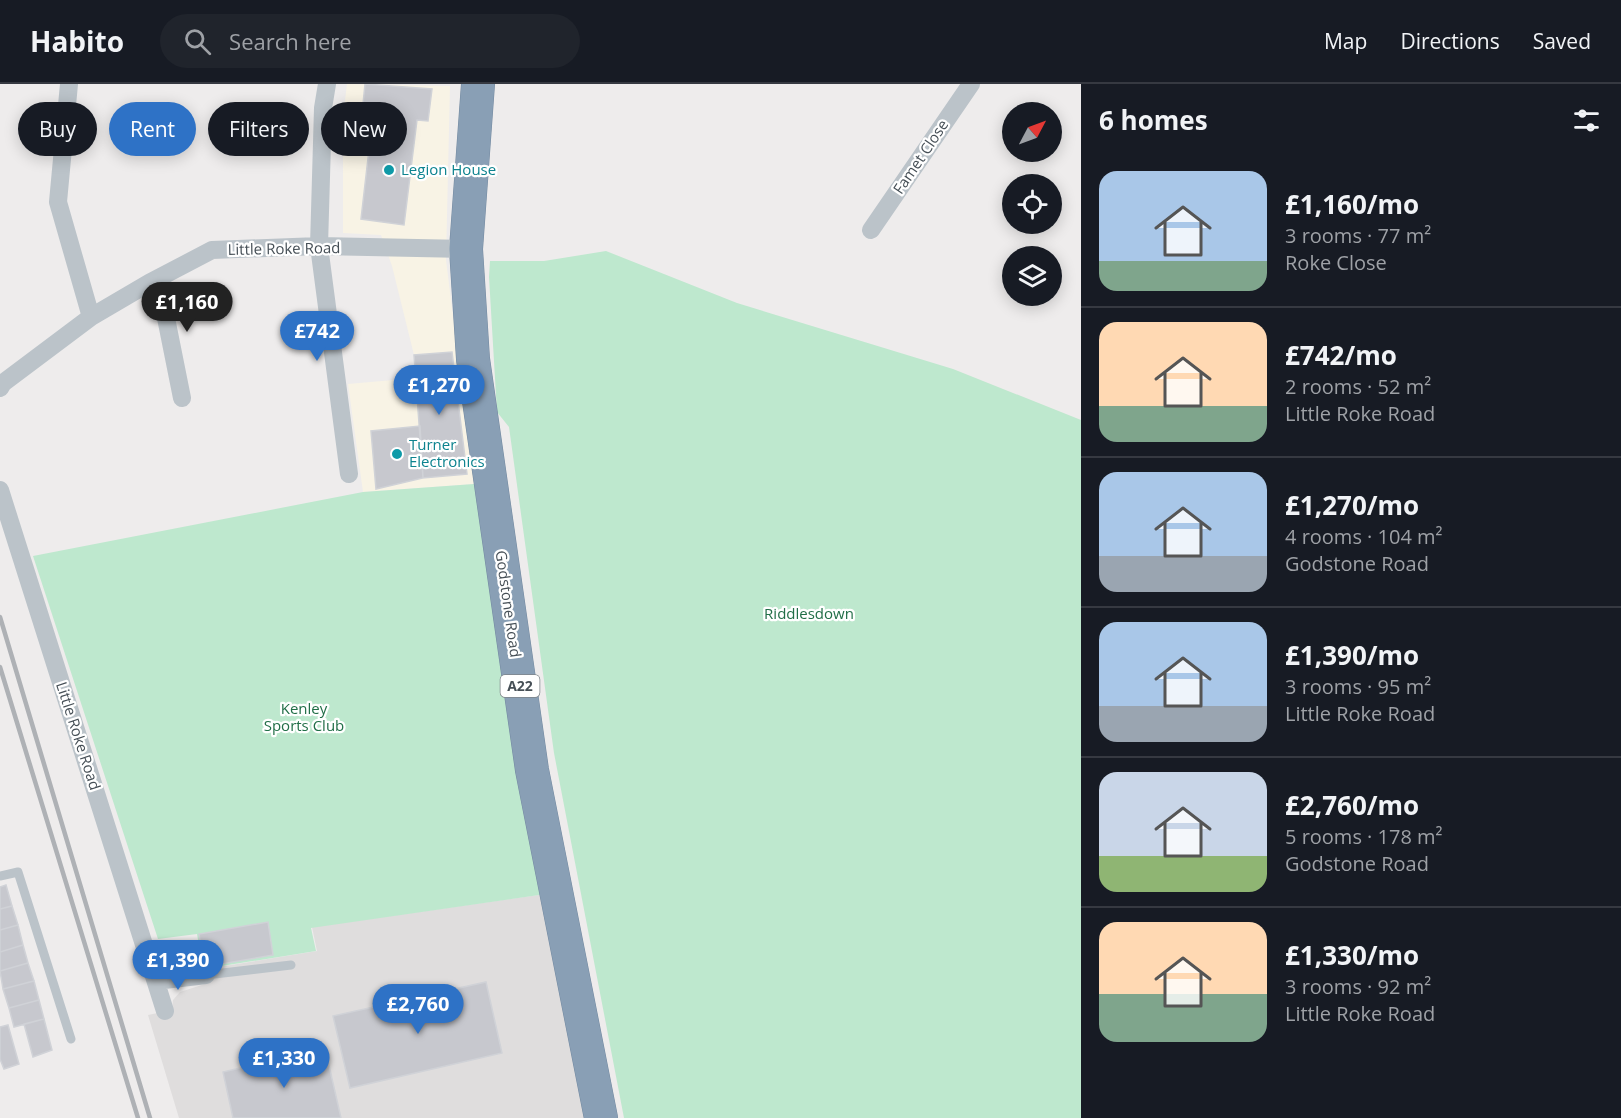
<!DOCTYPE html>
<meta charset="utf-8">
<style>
:root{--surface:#171b24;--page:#20242c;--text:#f1f3f6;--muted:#9ea1a6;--line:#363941;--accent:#2e72c6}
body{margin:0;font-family:"Open Sans",sans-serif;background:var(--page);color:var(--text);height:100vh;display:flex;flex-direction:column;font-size:22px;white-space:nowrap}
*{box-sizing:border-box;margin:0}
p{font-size:20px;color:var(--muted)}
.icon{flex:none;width:33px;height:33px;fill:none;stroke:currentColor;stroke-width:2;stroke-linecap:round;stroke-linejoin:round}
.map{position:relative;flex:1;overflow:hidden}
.side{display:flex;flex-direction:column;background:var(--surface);width:540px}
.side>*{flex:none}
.hud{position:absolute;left:18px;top:18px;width:570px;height:54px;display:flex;gap:12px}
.needle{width:39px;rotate:49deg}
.fabs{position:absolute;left:1002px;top:18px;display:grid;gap:12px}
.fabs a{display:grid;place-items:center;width:60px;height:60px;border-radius:50%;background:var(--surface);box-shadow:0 3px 15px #0003;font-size:30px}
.price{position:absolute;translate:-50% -51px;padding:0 14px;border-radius:21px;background:var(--accent);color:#fff;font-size:20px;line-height:39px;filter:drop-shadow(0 2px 3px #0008)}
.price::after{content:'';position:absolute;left:50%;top:36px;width:18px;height:14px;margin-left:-9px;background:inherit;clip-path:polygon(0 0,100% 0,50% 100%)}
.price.selected{background:#222;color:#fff}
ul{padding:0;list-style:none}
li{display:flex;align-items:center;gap:18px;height:150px;padding:0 18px}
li+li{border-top:2px solid var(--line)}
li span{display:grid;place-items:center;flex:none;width:168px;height:120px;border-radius:18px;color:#555}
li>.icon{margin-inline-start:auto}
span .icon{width:72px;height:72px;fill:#fffc;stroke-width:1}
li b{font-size:26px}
h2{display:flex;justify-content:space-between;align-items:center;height:72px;padding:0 18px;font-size:26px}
.pill{padding:0 21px;border-radius:27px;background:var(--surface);box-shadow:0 3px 15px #0003;font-size:21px;line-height:54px}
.pill.selected{background:var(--accent);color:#fff}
header{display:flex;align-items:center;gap:36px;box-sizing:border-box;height:84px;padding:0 30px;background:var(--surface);border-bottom:2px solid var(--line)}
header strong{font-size:28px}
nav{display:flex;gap:33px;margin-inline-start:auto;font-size:21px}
.search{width:420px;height:54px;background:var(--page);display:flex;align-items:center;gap:15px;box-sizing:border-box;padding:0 21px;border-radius:33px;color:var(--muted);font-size:22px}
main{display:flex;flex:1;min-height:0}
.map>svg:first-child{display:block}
</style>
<header>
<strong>Habito</strong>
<div class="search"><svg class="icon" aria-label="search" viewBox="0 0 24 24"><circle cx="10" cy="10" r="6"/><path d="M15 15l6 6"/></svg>Search here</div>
<nav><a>Map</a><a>Directions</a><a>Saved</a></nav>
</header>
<main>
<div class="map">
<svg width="1081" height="1034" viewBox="0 0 1081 1034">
<rect width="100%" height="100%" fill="#eeecec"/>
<path fill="#f8f3e5" d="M347,0L450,2L446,176L474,400L363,408L348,300L416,294L414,271L392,182L381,151L343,149V33Z"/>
<path fill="#dfdddd" d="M546,810L586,1034H179L148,931L172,926L173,916L180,908L208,899L206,885L317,867L312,843Z"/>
<path fill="#bee8ce" d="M606,167L737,219L953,285L1081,336V1034H624L554,669L509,343L497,328L489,193L490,177H544Z
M474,400L546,810L311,844L316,867L203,885L197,850L158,855L33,472L363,408Z"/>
<path fill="#c7c8ce" stroke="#d0d2d7" stroke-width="1.5" d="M365,0L432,5L428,37L417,36L404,141L361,135L373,31L362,30Z
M452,268L467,390L423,394L414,271Z
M420,342L423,394L376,405L371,347Z
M6,801L12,822L0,825V803Z
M12,822L18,841L0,846V825Z
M268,838L273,871L204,883L199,850Z
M18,841L23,861L0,868V846Z
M23,861L28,879L0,887V868Z
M28,879L34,897L3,905L0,887Z
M34,897L39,916L9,924L3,905Z
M486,898L502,969L350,1004L333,932Z
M39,916L44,935L14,943L9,924Z
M44,935L52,966L33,973L24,940Z
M8,941L19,980L4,985L0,975V943Z
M325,964L341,1034H233L223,988Z"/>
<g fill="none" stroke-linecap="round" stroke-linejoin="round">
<defs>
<path id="highway" d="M478,0L466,165L473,275L532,686L601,1034"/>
</defs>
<use href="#highway" stroke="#748aa1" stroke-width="34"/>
<path stroke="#bbc3c9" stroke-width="9" d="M0,792L18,788L71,955
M206,891L291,881"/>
<path stroke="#bbc3c9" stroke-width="18" d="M69,0L58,118L91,233
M327,0L323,24L319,162L349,390
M871,146L971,0
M149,199L166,234L182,314
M0,304L3,299L91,233L149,199L212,166L319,162L466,165
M0,406L165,927
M156,897L206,891"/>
<use href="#highway" stroke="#899fb5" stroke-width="33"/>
<path stroke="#aeb1b5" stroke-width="4.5" d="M0,533L150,1034
M0,583L138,1034"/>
</g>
<g fill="#0f9aa8" stroke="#fff" stroke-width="2">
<circle cx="389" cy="86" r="6"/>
<circle cx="397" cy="370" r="6"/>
</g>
<g text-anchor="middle" stroke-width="4.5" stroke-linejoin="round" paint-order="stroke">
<rect fill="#fff" stroke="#7e8489" stroke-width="1.5" x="500.5" y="591" width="39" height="22" rx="4.5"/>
<g font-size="14" font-weight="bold" fill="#464f56">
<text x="520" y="607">A22</text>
</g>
<g font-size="15" fill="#464f56" stroke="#fff">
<text transform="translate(921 73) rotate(-56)" y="5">Famet Close</text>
<text transform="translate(284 165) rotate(-1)" y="5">Little Roke Road</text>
<text transform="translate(508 520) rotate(82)" y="5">Godstone Road</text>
<text transform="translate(78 652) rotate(72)" y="5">Little Roke Road</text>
</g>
<g font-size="15" fill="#0d838f" stroke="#fff" text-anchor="start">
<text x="401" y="91">Legion House</text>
<text x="409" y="366">Turner<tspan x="409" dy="17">Electronics</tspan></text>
</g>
<g font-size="15" fill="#216e47" stroke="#fff">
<text x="809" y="535">Riddlesdown</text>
<text x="304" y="630">Kenley<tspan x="304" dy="17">Sports Club</tspan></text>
</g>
</g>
</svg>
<div class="fabs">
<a><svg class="needle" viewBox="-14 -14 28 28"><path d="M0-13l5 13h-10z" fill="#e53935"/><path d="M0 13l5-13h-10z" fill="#9ea1a6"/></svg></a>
<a><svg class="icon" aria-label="locate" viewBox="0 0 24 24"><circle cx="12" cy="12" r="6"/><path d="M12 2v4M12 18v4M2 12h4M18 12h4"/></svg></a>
<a><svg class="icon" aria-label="layers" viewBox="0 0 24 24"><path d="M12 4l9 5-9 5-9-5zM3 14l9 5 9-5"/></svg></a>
</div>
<b class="price selected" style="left:187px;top:249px">£1,160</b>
<b class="price" style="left:317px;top:278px">£742</b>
<b class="price" style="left:439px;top:332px">£1,270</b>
<b class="price" style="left:178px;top:907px">£1,390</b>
<b class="price" style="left:418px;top:951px">£2,760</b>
<b class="price" style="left:284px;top:1005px">£1,330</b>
<div class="hud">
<a class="pill">Buy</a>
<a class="pill selected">Rent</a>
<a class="pill">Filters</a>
<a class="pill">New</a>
</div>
</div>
<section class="side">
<h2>6 homes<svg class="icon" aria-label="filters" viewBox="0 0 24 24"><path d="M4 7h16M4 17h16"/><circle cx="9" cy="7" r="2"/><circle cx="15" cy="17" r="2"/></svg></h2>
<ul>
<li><span style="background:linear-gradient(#a9c7e8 75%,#7fa58c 0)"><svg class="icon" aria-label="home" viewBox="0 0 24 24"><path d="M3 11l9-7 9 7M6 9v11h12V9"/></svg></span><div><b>£1,160/mo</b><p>3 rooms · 77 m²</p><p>Roke Close</p></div></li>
<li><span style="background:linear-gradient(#ffd9b3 70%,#7fa58c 0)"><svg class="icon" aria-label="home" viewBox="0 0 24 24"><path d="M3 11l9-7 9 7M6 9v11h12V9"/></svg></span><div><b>£742/mo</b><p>2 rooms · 52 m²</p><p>Little Roke Road</p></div></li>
<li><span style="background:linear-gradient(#a9c7e8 70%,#9aa5b1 0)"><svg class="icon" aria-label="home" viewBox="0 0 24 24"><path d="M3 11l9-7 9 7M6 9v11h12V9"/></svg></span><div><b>£1,270/mo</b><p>4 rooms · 104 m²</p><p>Godstone Road</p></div></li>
<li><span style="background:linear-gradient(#a9c7e8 70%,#9aa5b1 0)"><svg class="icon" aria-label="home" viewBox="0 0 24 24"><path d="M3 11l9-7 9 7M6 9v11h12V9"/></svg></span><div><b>£1,390/mo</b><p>3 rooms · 95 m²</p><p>Little Roke Road</p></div></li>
<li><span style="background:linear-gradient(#c9d6e8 70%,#8fb573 0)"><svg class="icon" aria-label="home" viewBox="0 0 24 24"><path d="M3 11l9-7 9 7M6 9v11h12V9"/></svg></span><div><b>£2,760/mo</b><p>5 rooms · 178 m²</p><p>Godstone Road</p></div></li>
<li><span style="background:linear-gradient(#ffd9b3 60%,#7fa58c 0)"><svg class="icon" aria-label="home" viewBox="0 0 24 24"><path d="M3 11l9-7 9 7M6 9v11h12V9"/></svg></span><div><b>£1,330/mo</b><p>3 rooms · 92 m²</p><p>Little Roke Road</p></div></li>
</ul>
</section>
</main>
